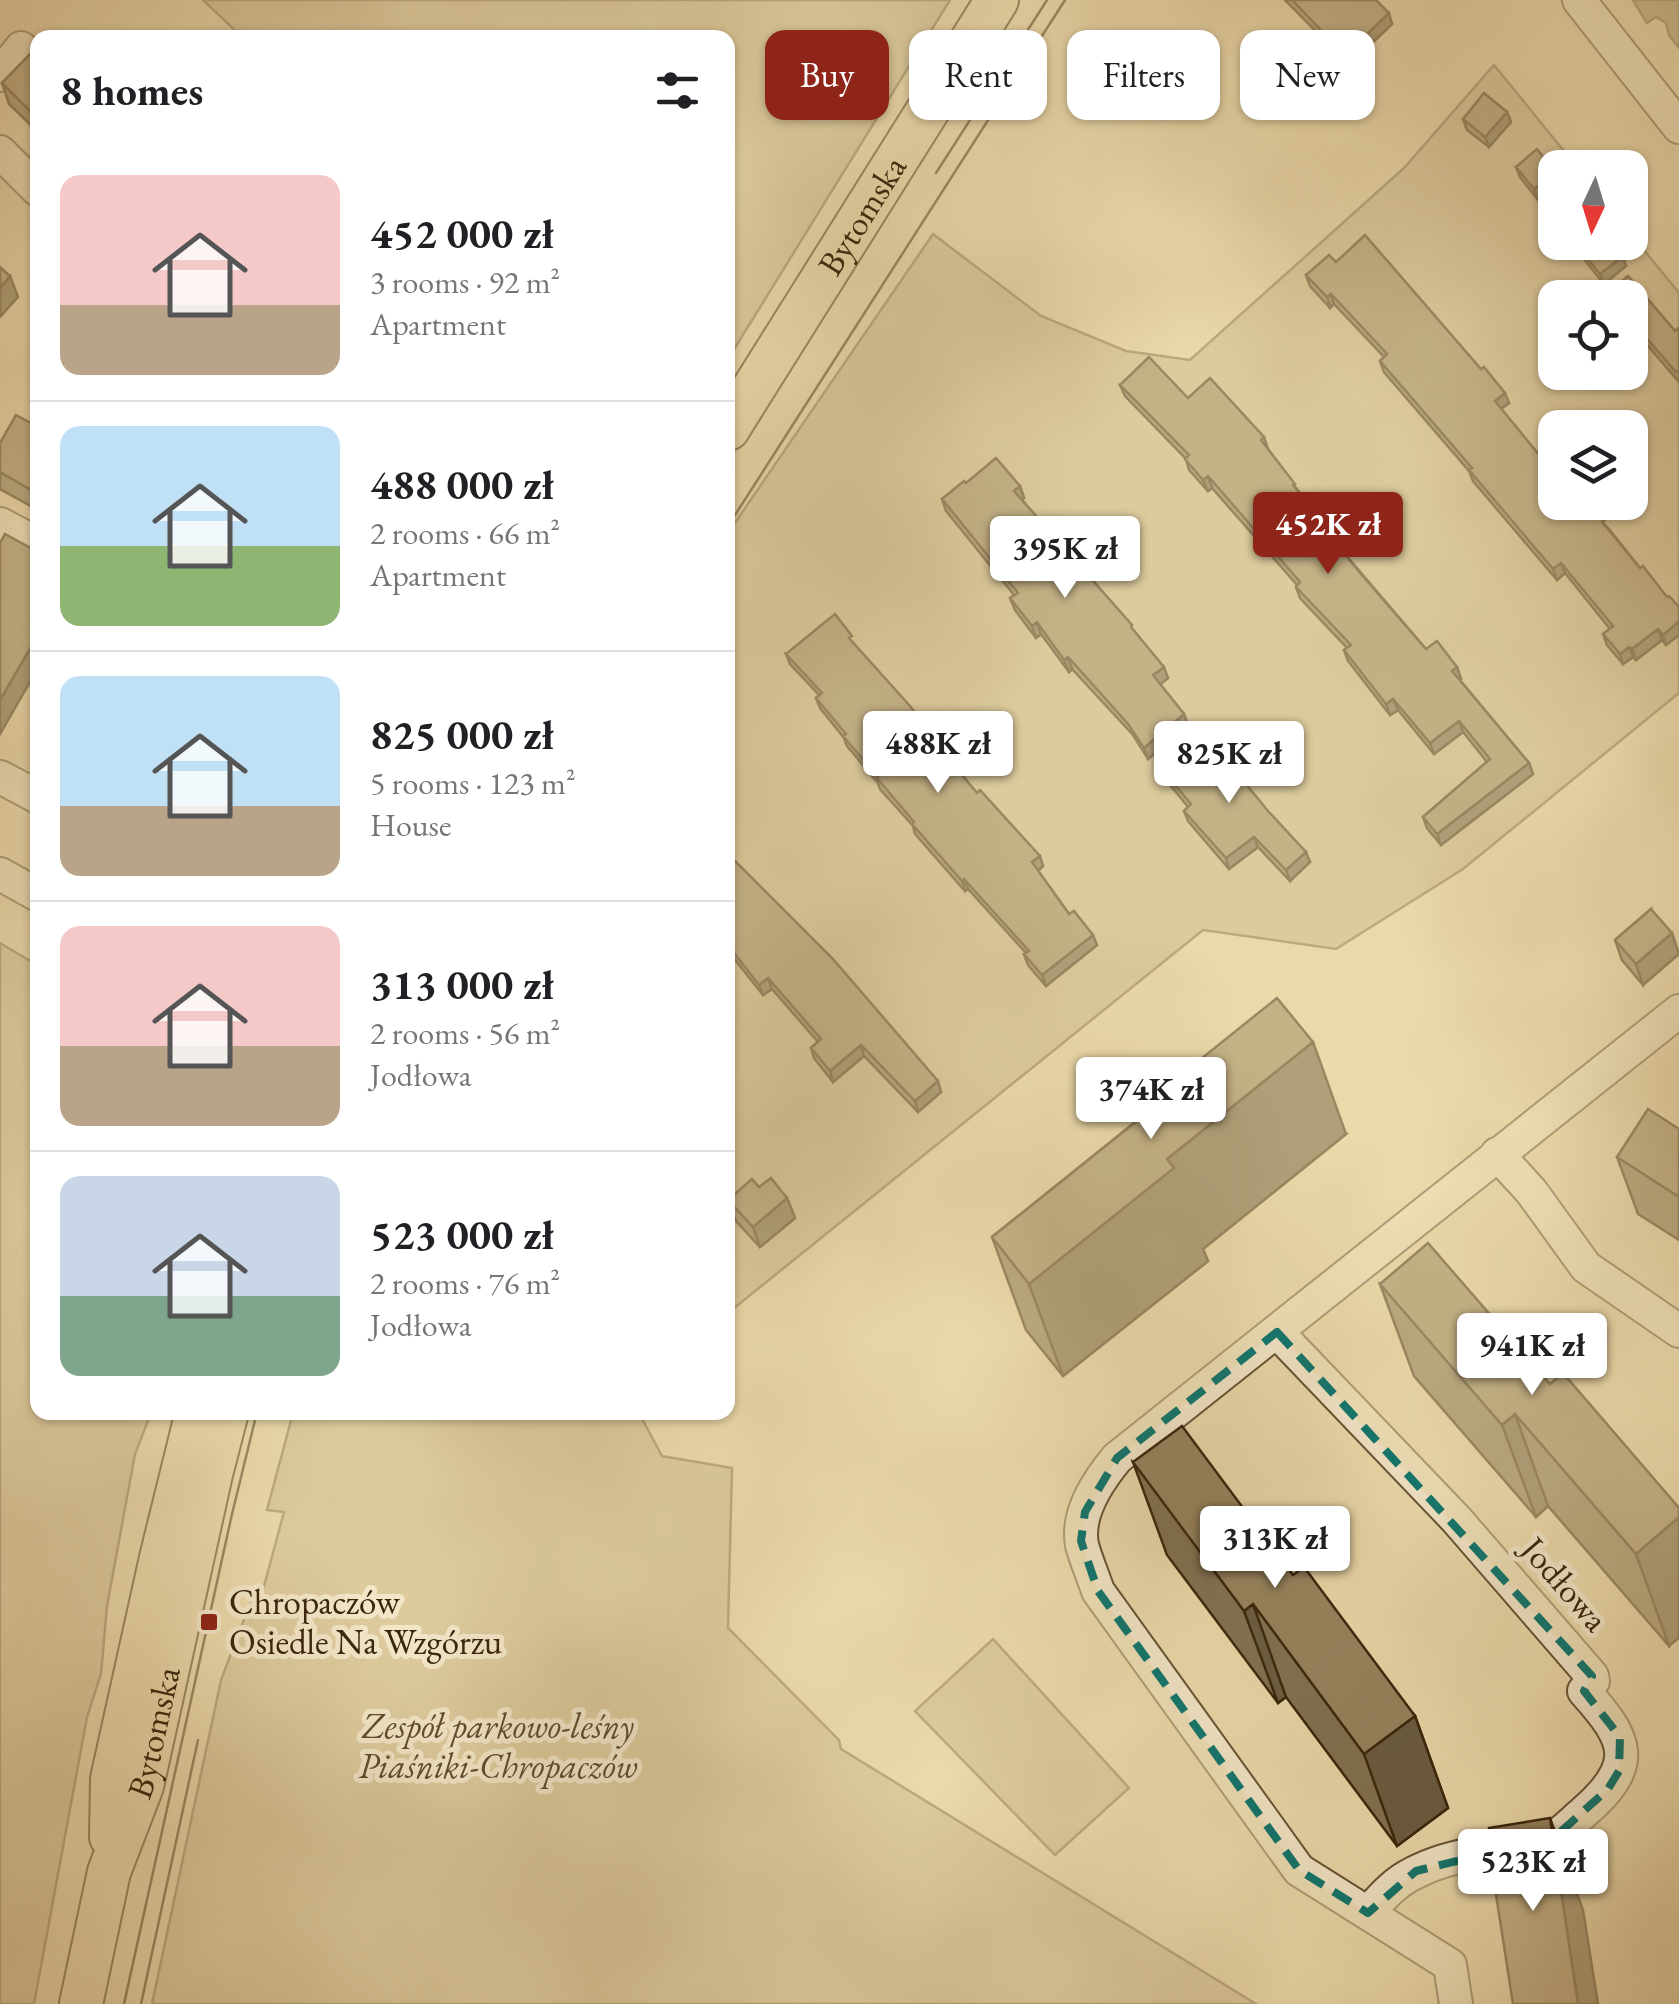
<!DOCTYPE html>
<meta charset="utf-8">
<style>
:root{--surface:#fff;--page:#f6f6f6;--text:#202124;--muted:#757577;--line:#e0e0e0;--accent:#8f2418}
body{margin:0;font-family:"EB Garamond",serif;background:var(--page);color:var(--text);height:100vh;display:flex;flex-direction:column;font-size:38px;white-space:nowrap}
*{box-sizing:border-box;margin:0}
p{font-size:32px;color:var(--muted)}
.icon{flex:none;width:55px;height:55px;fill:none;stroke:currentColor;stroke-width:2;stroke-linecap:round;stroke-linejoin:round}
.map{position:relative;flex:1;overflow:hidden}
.panel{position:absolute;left:30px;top:30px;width:705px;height:1390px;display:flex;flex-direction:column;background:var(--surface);border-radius:20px;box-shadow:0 2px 8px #0004}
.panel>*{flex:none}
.hud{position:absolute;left:765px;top:30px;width:762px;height:90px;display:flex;gap:20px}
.needle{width:65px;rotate:184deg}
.fabs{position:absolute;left:1538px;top:150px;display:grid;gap:20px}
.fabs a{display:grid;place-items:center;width:110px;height:110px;border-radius:20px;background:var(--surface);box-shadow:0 2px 8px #0004;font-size:50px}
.price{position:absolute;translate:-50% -85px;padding:0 22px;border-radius:10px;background:#fff;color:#222;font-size:32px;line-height:65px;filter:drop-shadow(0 2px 5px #0008)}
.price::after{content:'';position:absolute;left:50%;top:60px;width:30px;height:22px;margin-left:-15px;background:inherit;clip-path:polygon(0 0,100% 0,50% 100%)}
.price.current{background:var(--accent);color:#fff}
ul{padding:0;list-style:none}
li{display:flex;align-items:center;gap:30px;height:250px;padding:0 30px}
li+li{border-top:2px solid var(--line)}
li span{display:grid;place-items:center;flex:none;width:280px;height:200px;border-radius:20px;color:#555}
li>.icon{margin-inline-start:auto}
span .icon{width:120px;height:120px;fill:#fffc;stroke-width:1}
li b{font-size:42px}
h2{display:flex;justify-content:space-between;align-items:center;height:120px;padding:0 30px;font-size:42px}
.chip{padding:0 35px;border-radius:20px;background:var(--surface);box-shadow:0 2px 8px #0004;font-size:35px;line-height:90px}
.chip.current{background:var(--accent);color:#fff}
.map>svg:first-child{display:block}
</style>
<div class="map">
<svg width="1679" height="2004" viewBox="0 0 1679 2004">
<rect width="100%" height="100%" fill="#ebd9aa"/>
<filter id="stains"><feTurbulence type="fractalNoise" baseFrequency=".002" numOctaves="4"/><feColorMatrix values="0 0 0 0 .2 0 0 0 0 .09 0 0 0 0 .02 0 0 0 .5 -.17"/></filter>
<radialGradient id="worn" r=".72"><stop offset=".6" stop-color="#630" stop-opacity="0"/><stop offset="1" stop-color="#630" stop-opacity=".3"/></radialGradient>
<path fill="#cdbb8f" stroke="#83704e" stroke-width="2.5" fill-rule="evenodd" d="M203,0H950L728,359V38L242,37Z
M1494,65L1577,167L1555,168V242H1630V233L1679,293V693L1463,869L1336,949L1203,930L728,1313V533L933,234L1041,316L1126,351L1190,360L1404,168ZM1555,298H1630V372H1555ZM1555,428H1630V502H1555Z
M0,943L37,965L38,1412L151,1413L135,1454L107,1606L101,1674L87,1717L34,2004H0Z
M293,1413H639L662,1456L732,1468L728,1628L839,1740L841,1749L1256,2004H152L221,1680L249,1606L263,1590L284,1512L267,1510Z
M993,1639L1129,1788L1055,1855L915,1711Z"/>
<path fill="#ae9c74" stroke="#7f6d4a" stroke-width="2.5" d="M1633,0H1679V48L1669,35L1666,23L1656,17L1647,23Z"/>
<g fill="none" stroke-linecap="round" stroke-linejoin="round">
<defs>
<path id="minor" d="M1579,0L1679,127
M0,75L21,48
M0,152L38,190
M0,524L38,544
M0,777L38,797
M0,874L38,895
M1497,1154L1531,1191L1586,1267L1679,1331
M1277,1332L1456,1519L1592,1676L1593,1681L1584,1691C1628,1740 1639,1764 1584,1812C1571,1823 1558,1838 1542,1844C1522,1850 1500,1850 1480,1853C1459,1856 1433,1863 1414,1873C1395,1882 1382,1897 1368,1913
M1456,2004L1450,1965L1299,1870L1098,1591C1093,1576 1086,1560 1082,1545C1076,1513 1098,1481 1117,1458L1679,1011"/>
<g id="major">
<path id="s1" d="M728,429L997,0"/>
<path d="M111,1837L112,1779L161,1558L197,1412"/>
<path id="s2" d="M81,2004L109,1872L142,1786L211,1474L227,1412"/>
</g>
</defs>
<use href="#minor" stroke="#665334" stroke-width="36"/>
<use href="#major" stroke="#39260c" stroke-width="46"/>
<use href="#minor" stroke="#f2e6c8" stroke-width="32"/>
<use href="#major" stroke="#ebd9aa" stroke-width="42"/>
<path stroke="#39260c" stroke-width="2.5" d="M936,173L1047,0
M728,526L1065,0
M124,2004L232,1514L257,1412
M141,2004L198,1740"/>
</g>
<path fill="#817151" stroke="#39260c" stroke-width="2.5" d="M1285,0H1376L1392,24L1349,65Z
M38,46V132L9,104L2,83Z
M1507,112L1511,122L1489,147L1467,130L1463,119Z
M1516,167L1555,171V186L1538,200L1520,177Z
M1579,248L1626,266L1604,284L1583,258Z
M1336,262L1509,403L1501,409L1549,467L1610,530L1640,568L1667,597L1679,607V635L1666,645L1662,640L1636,660L1633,657L1623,664L1607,645L1603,634L1610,629L1565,573L1557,580L1473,481L1469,471L1384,372L1380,361L1384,357L1334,304L1330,308L1310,286L1306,275Z
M1628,276L1675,331L1679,328V382L1630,325V298H1609L1608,294Z
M1120,385L1188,398L1264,437L1268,449L1334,541L1426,649L1457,667L1461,679L1460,680L1529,763L1533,774L1441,845L1427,828L1423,817L1487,762L1463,732L1434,754L1398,710L1390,715L1348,661L1344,650L1347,648L1300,598L1296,587L1297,585L1212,488L1208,491L1189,470L1186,459L1125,396Z
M38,427V510L0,489V443Z
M966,483L1020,486L1024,498L1022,500L1134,631L1168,678L1160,684L1184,714L1188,726L1148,759L1133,735L1072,669L1069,672L1041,634L1036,638L1015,610L1010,598L1014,595L946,511L942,499Z
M786,654L923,724L927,733L977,793L1043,866L1038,871L1069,914L1097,945L1046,986L1028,965L1024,954L1026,953L968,889L965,891L915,834L913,826L880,789L878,783L847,746L844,738L820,708L816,698L819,695L790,664Z
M1163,771L1310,862L1290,881L1258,847L1229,869L1188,821L1184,811L1188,807L1167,781Z
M728,854L941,1092L918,1112L864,1056L833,1082L814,1058L811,1048L818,1042L772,989L763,995L728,951Z
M1651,909L1643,985L1622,960L1615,940Z
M1131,1115L1346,1134L1203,1249L1208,1261L1063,1376L1026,1330L992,1237L1134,1123Z
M1679,1129V1240L1638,1214L1617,1157Z
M759,1187L787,1198L795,1218L760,1247L736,1221L728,1200Z
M1380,1284L1550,1384L1679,1508L1669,1646L1548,1506L1536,1517L1414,1376Z
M1133,1462L1293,1575L1415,1716L1448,1808L1397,1846L1286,1697L1278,1703L1167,1555Z"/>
<path fill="#695c42" stroke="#39260c" stroke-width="2.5" d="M1389,13L1392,24L1349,65L1345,55Z
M1507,112L1511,122L1489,147L1485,137Z
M1555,172V186L1538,200L1534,189Z
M1623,256L1626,266L1604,284L1600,274Z
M10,276L18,297L0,317V288Z
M1331,294L1334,304L1330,308L1327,297Z
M1505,393L1509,403L1498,411L1495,401Z
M1208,476L1212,488L1208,491L1203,480Z
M1020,486L1024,498L1018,503L1014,491Z
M1561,563L1565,573L1557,580L1553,569Z
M1679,621V635L1666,645L1663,635Z
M1037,622L1041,634L1036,638L1032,626Z
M1658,629L1662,640L1636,660L1632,649Z
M38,635V668L0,734V700Z
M1629,647L1633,657L1623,664L1620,654Z
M1068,657L1072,669L1069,672L1064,660Z
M1164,667L1168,678L1157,687L1153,675Z
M1457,667L1461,679L1456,683L1452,671Z
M1393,699L1398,710L1390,715L1386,704Z
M1184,714L1188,726L1148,759L1144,748Z
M1459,721L1463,732L1434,754L1430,743Z
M1529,763L1533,774L1441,845L1437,834Z
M1254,837L1258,847L1229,869L1226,858Z
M1306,852L1310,862L1290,881L1286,870Z
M1040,856L1043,866L1036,873L1032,862Z
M964,879L968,889L965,891L962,881Z
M1672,933L1679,954L1643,985L1636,964Z
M1093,935L1097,945L1046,986L1042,975Z
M768,978L772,989L763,995L759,985Z
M1313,1042L1346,1134L1203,1249L1208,1261L1063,1376L1029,1284L1167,1159Z
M861,1045L864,1056L833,1082L830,1071Z
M938,1081L941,1092L918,1112L915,1101Z
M787,1198L795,1218L760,1247L753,1227Z
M1515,1414L1548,1506L1536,1517L1502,1425Z
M1679,1517V1638L1669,1646L1636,1554Z
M1253,1604L1286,1697L1278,1703L1244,1611Z
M1415,1716L1448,1808L1397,1846L1364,1754Z
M1550,1818L1583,1910L1598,2004H1578Z"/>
<path fill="#96835e" stroke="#39260c" stroke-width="2.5" d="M1292,0H1376L1389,13L1345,55Z
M38,46V119L2,83Z
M1484,93L1507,112L1485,137L1463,119Z
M1537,149L1555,172L1534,189L1516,167Z
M1365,235L1481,369L1484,367L1505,393L1495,401L1549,467L1555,461V502H1591L1606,519L1602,522L1640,568L1643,566L1667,597L1669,596L1679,607V621L1663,635L1658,629L1632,649L1629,647L1620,654L1603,634L1613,626L1561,563L1553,569L1469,470L1472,468L1380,361L1387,354L1331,294L1327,297L1306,275L1329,255L1336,262Z
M1585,242H1612L1623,256L1600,274L1579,248Z
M0,267L10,276L0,288Z
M1628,276L1675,331L1679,328V370L1676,372L1630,319V298H1611L1608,294Z
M1149,357L1188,398L1210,378L1264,437L1261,440L1295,484L1293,485L1331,529L1327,532L1360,573L1426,649L1437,641L1457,667L1452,671L1529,763L1437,834L1423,817L1490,759L1459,721L1430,743L1393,699L1386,704L1344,650L1351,645L1296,587L1300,582L1208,476L1203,480L1185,459L1189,455L1120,385Z
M16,415L38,427V494L0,472V443Z
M996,458L1020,486L1014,491L1132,625L1131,627L1164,667L1153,675L1184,714L1144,748L1128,724L1068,657L1064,660L1037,622L1032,626L1010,598L1018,593L942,499L964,481L966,483Z
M5,534L38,552V635L0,700V543Z
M835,614L852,636L849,638L910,706L923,724L921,726L977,793L980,790L1040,856L1032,862L1069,914L1074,911L1093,935L1042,975L1024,954L1029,951L964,879L962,881L912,824L914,822L877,778L878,777L843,736L846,734L816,698L822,693L786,654Z
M1210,740L1268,811L1306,852L1286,870L1254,837L1226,858L1184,811L1191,804L1163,771Z
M728,854L833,959L938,1081L915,1101L861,1045L830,1071L811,1048L821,1039L768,978L759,985L728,945V901L731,898L728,893Z
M1651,909L1672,933L1636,964L1615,940Z
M1277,998L1313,1042L1167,1159L1174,1168L1029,1284L992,1237L1137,1121L1131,1115Z
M1648,1109L1679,1129V1197L1617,1157Z
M771,1178L787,1198L753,1227L728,1200L752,1179L759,1187Z
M1428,1243L1550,1384L1563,1373L1679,1508V1517L1636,1554L1515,1414L1502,1425L1380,1284Z
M1182,1426L1293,1575L1304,1567L1415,1716L1364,1754L1253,1604L1244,1611L1133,1462Z
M1550,1818L1578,2004H1513L1493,1875L1496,1874L1489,1828Z"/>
<path d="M0 0H1679V2004H0ZM1277,1332L1592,1676L1584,1691L1620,1737L1619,1771L1608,1789L1555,1837L1416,1871L1368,1913L1299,1870L1098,1591L1081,1541L1085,1512L1117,1458Z" fill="#ebd9aa" fill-opacity=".55" fill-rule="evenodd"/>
<path fill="none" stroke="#0f766e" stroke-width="8" stroke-dasharray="20 12" stroke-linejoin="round" d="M1277,1332L1592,1676L1584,1691L1620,1737L1619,1771L1608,1789L1555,1837L1416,1871L1368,1913L1299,1870L1098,1591L1081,1541L1085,1512L1117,1458Z"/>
<rect fill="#8f2418" stroke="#f2e6c8" stroke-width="4" x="199" y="1612" width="20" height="20" rx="5"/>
<g text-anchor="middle" stroke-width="10" stroke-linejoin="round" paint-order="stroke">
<g font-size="35" fill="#39260c" stroke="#f2e6c8">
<text dy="12" stroke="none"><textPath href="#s1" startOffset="252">Bytomska</textPath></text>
<text transform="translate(1565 1584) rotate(49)" y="12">Jodłowa</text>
<text dy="12" stroke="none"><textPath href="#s2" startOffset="282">Bytomska</textPath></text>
</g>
<g font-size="35" fill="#39260c" stroke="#f2e6c8" text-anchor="start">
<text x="229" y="1614">Chropaczów<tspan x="229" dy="40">Osiedle Na Wzgórzu</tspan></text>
</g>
<g font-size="35" font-style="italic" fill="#5e4b2d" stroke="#f2e6c8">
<text x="498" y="1738">Zespół parkowo-leśny<tspan x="498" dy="40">Piaśniki-Chropaczów</tspan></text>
</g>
</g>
<rect width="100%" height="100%" filter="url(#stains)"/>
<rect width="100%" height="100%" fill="url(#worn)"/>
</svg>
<div class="fabs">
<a><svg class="needle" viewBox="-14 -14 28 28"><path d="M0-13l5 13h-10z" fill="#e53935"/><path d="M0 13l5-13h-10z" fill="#757577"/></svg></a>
<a><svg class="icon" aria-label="locate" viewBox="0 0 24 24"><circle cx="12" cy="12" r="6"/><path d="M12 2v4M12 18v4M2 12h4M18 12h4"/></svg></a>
<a><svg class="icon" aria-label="layers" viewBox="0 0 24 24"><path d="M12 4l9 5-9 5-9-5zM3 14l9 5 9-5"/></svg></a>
</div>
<b class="price current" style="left:1328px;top:577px">452K zł</b>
<b class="price" style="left:1065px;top:601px">395K zł</b>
<b class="price" style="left:938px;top:796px">488K zł</b>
<b class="price" style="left:1229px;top:806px">825K zł</b>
<b class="price" style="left:1151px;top:1142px">374K zł</b>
<b class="price" style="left:1532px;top:1398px">941K zł</b>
<b class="price" style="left:1275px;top:1591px">313K zł</b>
<b class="price" style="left:1533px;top:1914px">523K zł</b>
<div class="hud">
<a class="chip current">Buy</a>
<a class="chip">Rent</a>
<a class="chip">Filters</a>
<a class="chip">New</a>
</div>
<section class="panel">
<h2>8 homes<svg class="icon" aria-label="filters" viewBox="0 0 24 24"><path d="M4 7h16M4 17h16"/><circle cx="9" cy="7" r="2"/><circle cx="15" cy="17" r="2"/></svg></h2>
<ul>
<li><span style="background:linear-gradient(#f6c9c9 65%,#b9a48a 0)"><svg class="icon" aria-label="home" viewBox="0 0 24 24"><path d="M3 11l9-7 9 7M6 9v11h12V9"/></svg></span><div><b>452 000 zł</b><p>3 rooms · 92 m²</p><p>Apartment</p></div></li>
<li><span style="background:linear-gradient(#bfe0f5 60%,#8fb573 0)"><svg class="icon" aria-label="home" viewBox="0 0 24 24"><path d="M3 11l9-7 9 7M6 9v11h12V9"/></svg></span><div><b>488 000 zł</b><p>2 rooms · 66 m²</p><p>Apartment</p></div></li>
<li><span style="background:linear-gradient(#bfe0f5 65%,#b9a48a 0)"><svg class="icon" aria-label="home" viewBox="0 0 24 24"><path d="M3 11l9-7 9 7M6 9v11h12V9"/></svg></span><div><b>825 000 zł</b><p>5 rooms · 123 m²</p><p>House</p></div></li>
<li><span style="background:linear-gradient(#f6c9c9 60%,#b9a48a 0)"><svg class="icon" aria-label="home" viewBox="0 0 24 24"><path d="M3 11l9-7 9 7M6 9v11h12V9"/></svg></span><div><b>313 000 zł</b><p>2 rooms · 56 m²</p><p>Jodłowa</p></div></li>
<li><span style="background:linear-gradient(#c9d6e8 60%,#7fa58c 0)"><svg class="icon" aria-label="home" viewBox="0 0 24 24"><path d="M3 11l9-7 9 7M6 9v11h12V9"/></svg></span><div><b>523 000 zł</b><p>2 rooms · 76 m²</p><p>Jodłowa</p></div></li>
</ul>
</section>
</div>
